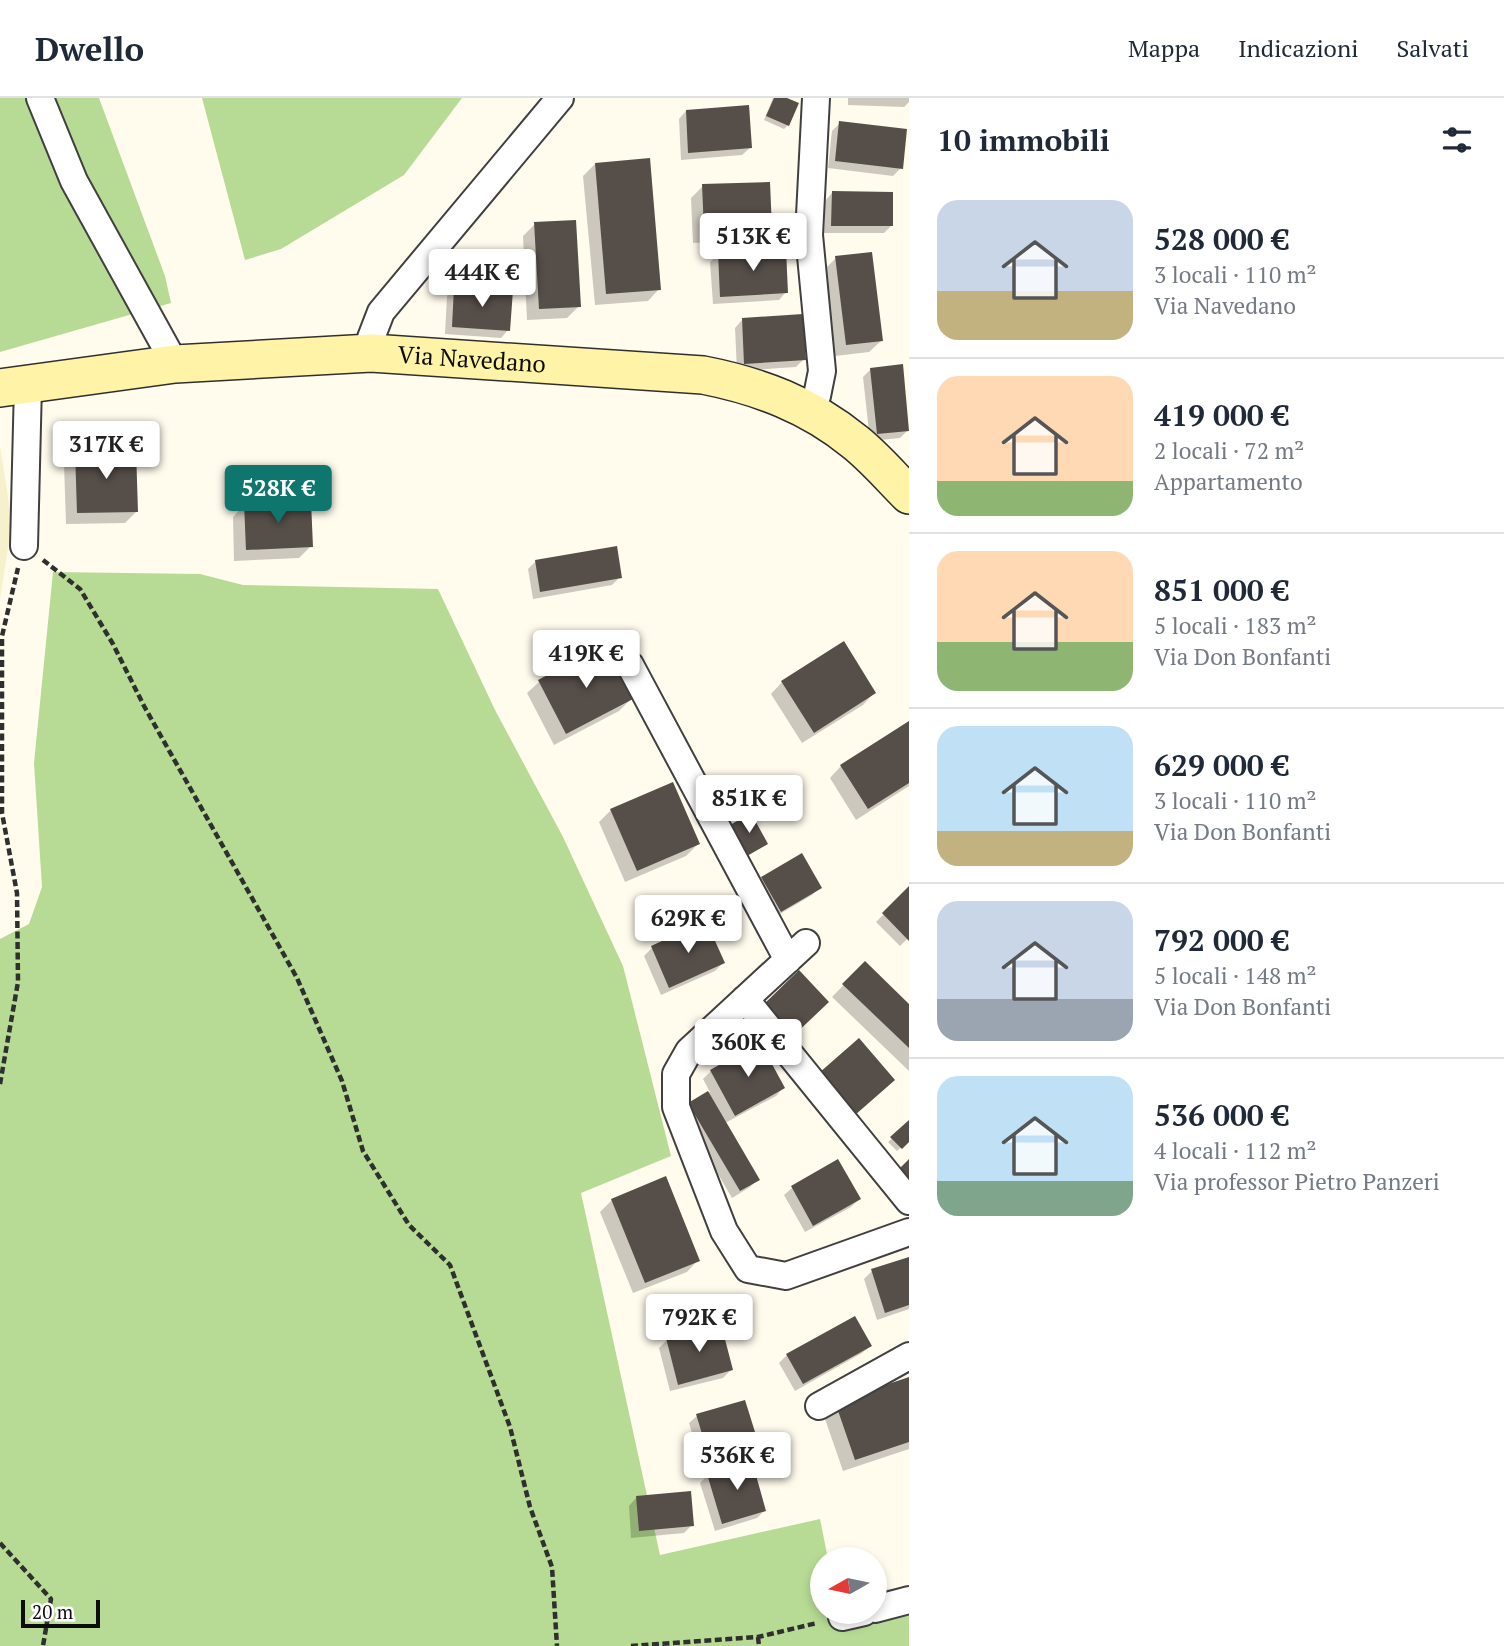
<!DOCTYPE html>
<html lang="it">
<meta charset="utf-8">
<style>
:root{--surface:#fff;--page:#f6f6f7;--text:#1f2937;--muted:#747a83;--line:#e0e1e3;--accent:#0f766e}
body{margin:0;font-family:"PT Serif",serif;background:var(--page);color:var(--text);height:100vh;display:flex;flex-direction:column;font-size:26px;white-space:nowrap}
*{box-sizing:border-box;margin:0}
p{font-size:23px;color:var(--muted)}
.icon{flex:none;width:38px;height:38px;fill:none;stroke:currentColor;stroke-width:2;stroke-linecap:round;stroke-linejoin:round}
.map{position:relative;flex:1;overflow:hidden}
.sheet{display:flex;flex-direction:column;background:var(--surface);width:595px}
.sheet>*{flex:none}
.needle{width:46px;rotate:261deg}
.buttons{position:absolute;left:810px;top:1449px;display:grid;gap:14px}
.buttons a{display:grid;place-items:center;width:77px;height:77px;border-radius:50%;background:var(--surface);box-shadow:0 4px 10px #0003;font-size:35px}
.scale{position:absolute;left:21px;bottom:18px;width:79px;box-sizing:border-box;padding-left:7px;border:4px solid #0d0d0d;border-top:0;font-size:19px;line-height:24px;white-space:nowrap;color:#0d0d0d;-webkit-text-stroke:5px #fff;paint-order:stroke}
.price{position:absolute;translate:-50% -60px;padding:0 16px;border-radius:7px;background:#fff;color:#222;font-size:23px;line-height:46px;filter:drop-shadow(0 2px 4px #0008)}
.price::after{content:'';position:absolute;left:50%;top:42px;width:21px;height:16px;margin-left:-10px;background:inherit;clip-path:polygon(0 0,100% 0,50% 100%)}
.price.on{background:var(--accent);color:#fff}
ul{padding:0;list-style:none}
li{display:flex;align-items:center;gap:21px;height:175px;padding:0 28px}
li+li{border-top:2px solid var(--line)}
li span{display:grid;place-items:center;flex:none;width:196px;height:140px;border-radius:21px;color:#555}
li>.icon{margin-inline-start:auto}
span .icon{width:84px;height:84px;fill:#fffc;stroke-width:1}
li b{font-size:30px}
h2{display:flex;justify-content:space-between;align-items:center;height:84px;padding:0 28px;font-size:30px}
header{display:flex;align-items:center;gap:42px;box-sizing:border-box;height:98px;padding:0 35px;background:var(--surface);border-bottom:2px solid var(--line)}
header strong{font-size:33px}
nav{display:flex;gap:38px;margin-inline-start:auto;font-size:24px}
main{display:flex;flex:1;min-height:0}
.map>svg:first-child{display:block}
</style>
<header>
<strong>Dwello</strong>
<nav><a>Mappa</a><a>Indicazioni</a><a>Salvati</a></nav>
</header>
<main>
<div class="map">
<svg width="909" height="1548" viewBox="0 0 909 1548">
<rect width="100%" height="100%" fill="#fffbed"/>
<path fill="#f6f1cc" d="M0,347L12,425L0,501Z"/>
<path fill="#b7db94" d="M0,0H99L165,178L171,205L0,254Z
M202,0H462L404,77L281,151L245,162Z
M53,474L200,476L243,487L438,491L495,612L563,739L623,868L671,1058L581,1095L660,1457L820,1421L828,1461H822V1514H875V1493L909,1489V1548H0V841L29,826L42,789L34,665Z"/>
<path fill="#0003" d="M773,0H783L788,27L784,31L764,22Z
M848,0H909V4L904,9L848,7Z
M686,13L750,50L742,57L681,62L679,21Z
M840,25L901,70L893,78L828,70L832,33Z
M595,66L659,191L648,203L595,207L583,78Z
M703,88L771,130L759,142L693,145L691,100Z
M832,95L891,128L884,135H824L825,103Z
M535,126L579,208L567,220L527,222L523,138Z
M718,157L786,194L779,202L713,206L710,164Z
M836,160L881,243L869,254L835,258L824,172Z
M455,190L508,232L501,240L445,236L447,198Z
M742,222L804,261L796,269L737,273L735,230Z
M871,271L908,332L900,340L870,343L863,279Z
M76,354L137,413L125,425L66,426L64,366Z
M244,407L311,448L299,460L234,463L233,419Z
M536,463L620,479L612,487L533,501L528,471Z
M539,584L631,601L619,613L554,647L527,595Z
M782,584L874,595L863,607L802,645L771,596Z
M909,625V688L856,722L830,680L841,668Z
M611,712L698,746L686,758L625,784L599,724Z
M762,780L820,789L812,797L773,820L754,788Z
M909,791V839L900,848L876,824Z
M705,826L723,865L715,873L661,897L644,858L652,850Z
M865,865L909,908V973L832,899Z
M711,973L783,990L776,998L725,1025L758,1081L750,1089L732,1100L682,1014L689,1006L710,994L703,981Z
M909,1025V1042L897,1053L888,1044Z
M837,1064L859,1101L851,1109L805,1134L784,1097L792,1090Z
M612,1102L698,1162L687,1174L633,1195L600,1114Z
M909,1161V1211L877,1222L864,1181L872,1173Z
M667,1242L731,1272L723,1280L670,1293L659,1250Z
M870,1248L862,1255L795,1293L779,1265L787,1257Z
M909,1281V1351L843,1373L824,1318Z
M697,1318L753,1334L745,1342L698,1356L689,1325Z
M708,1377L764,1413L757,1420L715,1433L700,1385Z
M636,1400L692,1427L684,1435L631,1440L629,1408Z"/>
<path fill="#564e49" d="M774,0H787L799,5L789,28L766,18Z
M749,7L752,50L688,55L686,12Z
M839,23L907,31L903,71L835,63Z
M650,60L661,192L606,196L595,65Z
M770,84L772,131L704,133L702,86Z
M832,93L893,94V128H831Z
M576,122L581,209L539,211L534,124Z
M786,151L788,195L720,199L718,155Z
M872,154L883,243L846,247L835,158Z
M454,189L513,192L510,233L452,229Z
M803,216L806,262L744,266L742,220Z
M903,266L909,333L877,336L870,270Z
M136,351L138,414L77,415L75,352Z
M311,403L313,449L246,452L244,405Z
M617,448L622,480L540,494L535,462Z
M844,543L876,595L814,635L781,583Z
M605,547L633,601L566,636L538,582Z
M909,623V685L868,711L840,667Z
M673,684L700,746L637,773L610,711Z
M751,715L768,746L747,758L730,727Z
M802,755L822,790L781,814L761,779Z
M909,788V843L882,815Z
M706,823L725,865L669,890L651,848Z
M865,863L909,906V950L842,886Z
M799,872L829,904L790,941L760,910Z
M859,940L895,982L855,1017L819,975Z
M760,944L785,990L735,1018L710,972Z
M708,993L760,1082L740,1093L688,1005Z
M909,1022V1044L902,1051L890,1039Z
M838,1061L861,1101L813,1128L791,1088Z
M909,1061V1081L899,1071Z
M666,1078L700,1163L645,1185L611,1101Z
M909,1159V1207L885,1215L871,1171Z
M855,1218L872,1248L803,1286L786,1256Z
M721,1226L733,1272L678,1287L666,1240Z
M909,1279V1344L855,1362L835,1304Z
M745,1302L755,1334L706,1349L696,1316Z
M752,1363L766,1413L722,1426L707,1376Z
M691,1393L694,1428L639,1433L636,1398Z"/>
<g fill="none" stroke-linecap="round" stroke-linejoin="round">
<defs>
<path id="street" d="M40,0L74,83L175,266
M371,255V240L381,214L560,0
M809,313L817,298L822,273L809,137L816,0
M24,448L28,287
M630,567L788,862
M806,845L689,953L676,976V1009L724,1133L748,1171L786,1178L909,1134
M745,901L909,1103
M819,1308L909,1258
M875,1511L909,1502
M842,1519L864,1514"/>
<g id="secondary">
<path id="s1" d="M0,290L175,266L371,255L703,277C759,288 810,307 855,344C874,359 891,379 909,397"/>
</g>
</defs>
<use href="#street" stroke="#404040" stroke-width="30"/>
<use href="#secondary" stroke="#2f2f2f" stroke-width="40"/>
<path stroke="#2f2f2f" stroke-width="4.5" stroke-dasharray="7 3.5" stroke-linecap="butt" d="M43,462L80,491L113,546L144,608L297,880L342,983L363,1053L409,1127L450,1167L510,1329L530,1409L552,1469L557,1548
M0,986L18,884L17,795L2,715V538L18,470
M0,1445L51,1501L43,1548
M758,1539L759,1548
M631,1548L758,1539L817,1525"/>
<use href="#street" stroke="#fff" stroke-width="26"/>
<use href="#secondary" stroke="#fff3a8" stroke-width="37"/>
</g>
<g text-anchor="middle" stroke-width="7" stroke-linejoin="round" paint-order="stroke">
<g font-size="24" fill="#0d0d0d" stroke="#fff">
<text dy="8" stroke="none"><textPath href="#s1" startOffset="474">Via Navedano</textPath></text>
</g>
</g>
</svg>
<div class="buttons">
<a><svg class="needle" viewBox="-14 -14 28 28"><path d="M0-13l5 13h-10z" fill="#e53935"/><path d="M0 13l5-13h-10z" fill="#747a83"/></svg></a>
</div>
<div class="scale">20 m</div>
<b class="price" style="left:753px;top:175px">513K €</b>
<b class="price" style="left:482px;top:211px">444K €</b>
<b class="price" style="left:106px;top:383px">317K €</b>
<b class="price on" style="left:278px;top:427px">528K €</b>
<b class="price" style="left:586px;top:592px">419K €</b>
<b class="price" style="left:749px;top:737px">851K €</b>
<b class="price" style="left:688px;top:857px">629K €</b>
<b class="price" style="left:748px;top:981px">360K €</b>
<b class="price" style="left:699px;top:1256px">792K €</b>
<b class="price" style="left:737px;top:1394px">536K €</b>
</div>
<section class="sheet">
<h2>10 immobili<svg class="icon" aria-label="filters" viewBox="0 0 24 24"><path d="M4 7h16M4 17h16"/><circle cx="9" cy="7" r="2"/><circle cx="15" cy="17" r="2"/></svg></h2>
<ul>
<li><span style="background:linear-gradient(#c9d6e8 65%,#c2b280 0)"><svg class="icon" aria-label="home" viewBox="0 0 24 24"><path d="M3 11l9-7 9 7M6 9v11h12V9"/></svg></span><div><b>528 000 €</b><p>3 locali · 110 m²</p><p>Via Navedano</p></div></li>
<li><span style="background:linear-gradient(#ffd9b3 75%,#8fb573 0)"><svg class="icon" aria-label="home" viewBox="0 0 24 24"><path d="M3 11l9-7 9 7M6 9v11h12V9"/></svg></span><div><b>419 000 €</b><p>2 locali · 72 m²</p><p>Appartamento</p></div></li>
<li><span style="background:linear-gradient(#ffd9b3 65%,#8fb573 0)"><svg class="icon" aria-label="home" viewBox="0 0 24 24"><path d="M3 11l9-7 9 7M6 9v11h12V9"/></svg></span><div><b>851 000 €</b><p>5 locali · 183 m²</p><p>Via Don Bonfanti</p></div></li>
<li><span style="background:linear-gradient(#bfe0f5 75%,#c2b280 0)"><svg class="icon" aria-label="home" viewBox="0 0 24 24"><path d="M3 11l9-7 9 7M6 9v11h12V9"/></svg></span><div><b>629 000 €</b><p>3 locali · 110 m²</p><p>Via Don Bonfanti</p></div></li>
<li><span style="background:linear-gradient(#c9d6e8 70%,#9aa5b1 0)"><svg class="icon" aria-label="home" viewBox="0 0 24 24"><path d="M3 11l9-7 9 7M6 9v11h12V9"/></svg></span><div><b>792 000 €</b><p>5 locali · 148 m²</p><p>Via Don Bonfanti</p></div></li>
<li><span style="background:linear-gradient(#bfe0f5 75%,#7fa58c 0)"><svg class="icon" aria-label="home" viewBox="0 0 24 24"><path d="M3 11l9-7 9 7M6 9v11h12V9"/></svg></span><div><b>536 000 €</b><p>4 locali · 112 m²</p><p>Via professor Pietro Panzeri</p></div></li>
</ul>
</section>
</main>
